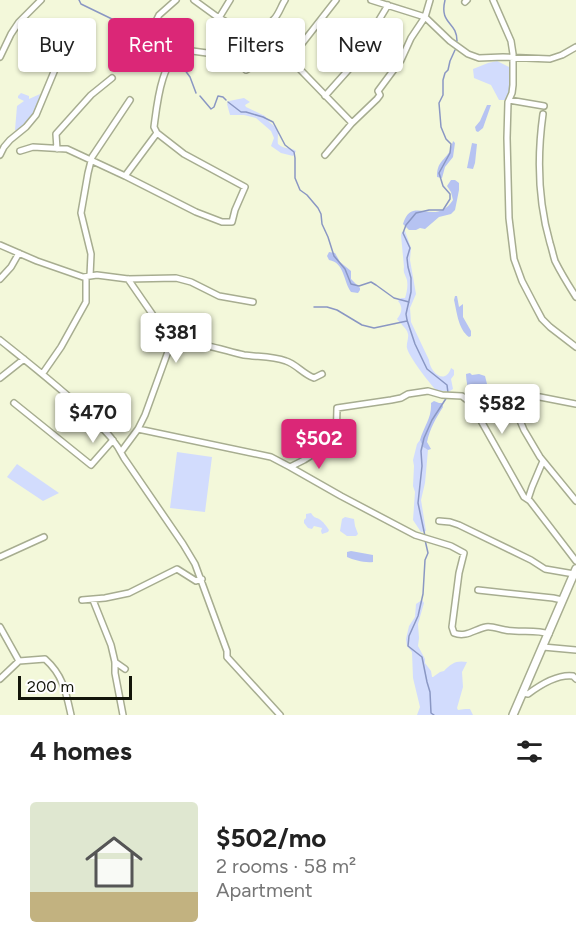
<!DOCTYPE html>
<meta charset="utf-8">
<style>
:root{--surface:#fff;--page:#f6f6f6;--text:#222;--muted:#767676;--accent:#db2777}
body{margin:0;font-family:Figtree,sans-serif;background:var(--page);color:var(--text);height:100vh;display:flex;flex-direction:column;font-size:22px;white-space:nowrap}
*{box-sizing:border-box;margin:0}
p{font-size:20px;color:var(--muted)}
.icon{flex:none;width:33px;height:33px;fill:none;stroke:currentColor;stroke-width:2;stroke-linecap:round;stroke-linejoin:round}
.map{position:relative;height:715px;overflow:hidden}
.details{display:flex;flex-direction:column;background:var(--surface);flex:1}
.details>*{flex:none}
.guide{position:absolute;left:18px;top:18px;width:540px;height:54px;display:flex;gap:12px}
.scale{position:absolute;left:18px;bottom:15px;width:114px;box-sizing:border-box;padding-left:6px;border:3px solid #13150a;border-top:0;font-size:16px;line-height:21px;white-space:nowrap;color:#13150a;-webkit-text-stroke:4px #fff;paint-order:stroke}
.price{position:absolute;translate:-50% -51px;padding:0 14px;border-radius:6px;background:#fff;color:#222;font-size:20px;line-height:39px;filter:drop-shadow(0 2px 3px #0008)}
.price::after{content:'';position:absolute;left:50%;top:36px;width:18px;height:14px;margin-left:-9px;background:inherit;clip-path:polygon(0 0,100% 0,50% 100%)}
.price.on{background:var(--accent);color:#fff}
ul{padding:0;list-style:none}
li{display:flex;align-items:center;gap:18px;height:150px;padding:0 30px}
li span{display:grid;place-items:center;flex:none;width:168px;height:120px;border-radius:6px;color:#555}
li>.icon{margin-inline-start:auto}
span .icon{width:72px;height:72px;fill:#fffc;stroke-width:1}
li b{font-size:26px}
h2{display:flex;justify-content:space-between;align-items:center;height:72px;padding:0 30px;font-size:26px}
.chip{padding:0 21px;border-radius:6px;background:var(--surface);box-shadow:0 2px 4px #0004;font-size:21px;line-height:54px}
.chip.on{background:var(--accent);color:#fff}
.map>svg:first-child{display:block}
</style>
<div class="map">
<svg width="576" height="715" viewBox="0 0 576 715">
<rect width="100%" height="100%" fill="#f3f8da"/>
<path fill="#d2dcfd" d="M497,61L513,69L512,87L507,100H499L491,85L474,78L473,69L488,63Z
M21,93L29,96V99L40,94C39,111 29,120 18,131L15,130L17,106L24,101L18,98V96Z
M244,98L250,102L245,105L246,107L265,116C268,123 274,124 277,130C279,134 277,139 278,144C284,150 291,147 296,151L293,156L281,153L271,146L274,138L271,131L256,118L244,115H230L227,104L229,101Z
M405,231L411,248L410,260L416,294L410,308L411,322L429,360C430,372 445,386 451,368L454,370V375L451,379L453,389L450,391H437C430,384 409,357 407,348C406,344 409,338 408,334C407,328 400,324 397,319C401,314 404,308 398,301L401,298H405C407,292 408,286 407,280C405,274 403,273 404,267L401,235L402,232Z
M420,440L423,447L428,450L425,483L421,500L426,531L421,532L413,520L415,492L413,486L414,466L413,460L417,444Z
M177,452L212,457L205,512L170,508Z
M17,464L59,493L43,501L7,477Z
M311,513C314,518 315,517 319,519C323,521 327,527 329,530L328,532L322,534L321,531L322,528L314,526L312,529L308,528L304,523V520L306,518V514Z
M345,517L354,519L355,526L358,534L356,536H347L340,531L342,519Z
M422,600L424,603L418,624L419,638L418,646L425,659V663L431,671L432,677H433L440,672L444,671C451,663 457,660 467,662L462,672L463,687L457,708L458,710L465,709H470L473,715H417L420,707L413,678L412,652L407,646L406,639L409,626L415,617L416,604Z"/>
<path fill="#b6c3f2" d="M487,105H491L483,128L478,132L476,131L475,127L480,121Z
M453,141L455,143L453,157L445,167L442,178L437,177C437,162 443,162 450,151C450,150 453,142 453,141Z
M472,143L477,144L475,163L473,169L467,168Z
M451,180H455L459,183V190L455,210L451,214L439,217L425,229L420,228L416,230H409L403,224C412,194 435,228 453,200L451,192L447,186Z
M329,252L335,253L340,262L351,271V279L360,288V290L358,293L351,292C343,281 345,263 329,260L327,256Z
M455,296H457L459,307L463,304V317L471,331V336L469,337C458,329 457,312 454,300Z
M470,373L472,375L479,374L485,376L487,384C481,388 480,392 475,397H471C468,390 466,381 466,374Z
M434,401L439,403H442L443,407C436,418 430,428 427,442L431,449L428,450L423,447L420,440C424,426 432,418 431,403Z
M351,551L373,555V562C364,563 354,560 347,557V552Z"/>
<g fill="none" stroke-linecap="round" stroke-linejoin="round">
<path stroke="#8a97c3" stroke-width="1.5" d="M79,0L81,4L145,35L168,49L173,55
M445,0C439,25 457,21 457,41
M176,58L190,77L196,93
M200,96L211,109L214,107L218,96L223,97L226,100
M228,102L241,112H246L263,117L273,122L285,145L294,152L295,158V178L300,190L307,195L318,208L321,214L322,224L328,237L334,256L345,269L351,284L359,286L371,282L376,285L394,298L409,302
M314,307H327L337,310L362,325L374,328L407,321
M448,393L447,385L427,369L415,344L407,320L406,314L411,292V278L408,267L407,258L410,248L403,233L406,225L416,213L429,210H443L450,199V194L443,186L439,173L450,153L451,144L446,139L441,127L439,103L443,95V80L445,73L448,70L450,61L455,50
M425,536L418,503L422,466L421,451L424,438L432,420L447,397
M425,540L428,553L425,560L423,594L418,616L409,636L408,646L422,657L427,682L430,692L431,713L434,715"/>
<defs>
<path id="minor" d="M194,0L216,16L290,59L352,123L377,99L380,95L378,91L401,60L411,38L425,17L430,0
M371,0L425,17L450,41L468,54L479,58L503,57L550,59L562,55L576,47
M493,0L511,41L513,54V85L512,93L508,102L507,138L509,218L514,259L522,281L534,304L542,319L550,327L576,347
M465,2L467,0
M219,18L230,0
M152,29L159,15L176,0
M259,41C262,30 267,27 274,19C279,14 281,6 285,0
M0,57L11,34L19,22L41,0
M290,59L336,0
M325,96L350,68L388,5
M509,100L544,106
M543,114C537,157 538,201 550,243C552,249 553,255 555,261C561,273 569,286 576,297
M157,133L154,127C157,105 161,57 185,50L229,56L235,58L246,70L251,67L271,48
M57,149L56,134L91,95L112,78
M20,151L33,147L67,149L125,176L196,212L222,222H232L235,210L245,187L184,154L157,133L125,176
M0,155L4,147L10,140L26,127L36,115L56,67
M325,155L352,123
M0,245L37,261L83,277L97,275L128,279L176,278L191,282L219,296L253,302
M90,276L91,254L81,213L88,173L92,157L130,100
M0,279L11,267L19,253
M0,340C30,364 61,388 89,415C104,430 114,438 124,458L183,544L195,564L220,632L227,651V657L280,715
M170,346C176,346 182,343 188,343C207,344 226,351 244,355C258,357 272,356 286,361C296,364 303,374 314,378L322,374
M43,373L61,347L86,302V277
M0,378L24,359
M510,397L524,430L540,457L576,501
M14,403L91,465L113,440
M471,403L524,497L530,501L576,561
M138,429L271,457L290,467L304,460L323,448L333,447L336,444L337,408L391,400L401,398L408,394L428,391L442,395L462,396L471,403L515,396L540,397L576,404
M121,452L138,429L145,415L170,346L166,334L128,279
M290,467L341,496L415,535L451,546L464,553L459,573L452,627L454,633C466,638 475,629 486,627C492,626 499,629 505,630C519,633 536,629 549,634
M528,499L532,487L543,461
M439,521L450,522L459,525L531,560L545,569L574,574
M0,557L44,537
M478,590L553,598L562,600
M82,600L105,598L129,593L177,569L196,581L202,579
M93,600L111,645L115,662V673L123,715
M0,627L19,661L45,659C63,675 66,692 71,715
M543,647L576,650
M115,662L125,669
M0,679L19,661
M522,693L528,694C540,685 557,674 573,676L576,679"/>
<path id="major" d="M513,715L576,569"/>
</defs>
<use href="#minor" stroke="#a7ad90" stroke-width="8"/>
<use href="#major" stroke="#a7ad90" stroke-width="10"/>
<use href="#minor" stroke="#fff" stroke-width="5"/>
<use href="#major" stroke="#fff" stroke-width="7"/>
</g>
</svg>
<div class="scale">200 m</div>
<b class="price" style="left:176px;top:364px">$381</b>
<b class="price" style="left:502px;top:435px">$582</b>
<b class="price" style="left:93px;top:444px">$470</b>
<b class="price on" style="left:319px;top:470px">$502</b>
<div class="guide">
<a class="chip">Buy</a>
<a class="chip on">Rent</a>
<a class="chip">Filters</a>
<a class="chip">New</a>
</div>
</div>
<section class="details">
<h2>4 homes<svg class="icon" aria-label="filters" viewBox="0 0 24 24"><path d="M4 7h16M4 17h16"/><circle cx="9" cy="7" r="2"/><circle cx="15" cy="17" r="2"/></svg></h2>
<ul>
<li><span style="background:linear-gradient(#dfe7d0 75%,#c2b280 0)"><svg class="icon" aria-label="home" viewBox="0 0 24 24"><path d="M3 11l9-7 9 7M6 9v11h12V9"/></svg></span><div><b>$502/mo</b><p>2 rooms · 58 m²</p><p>Apartment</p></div></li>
</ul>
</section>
